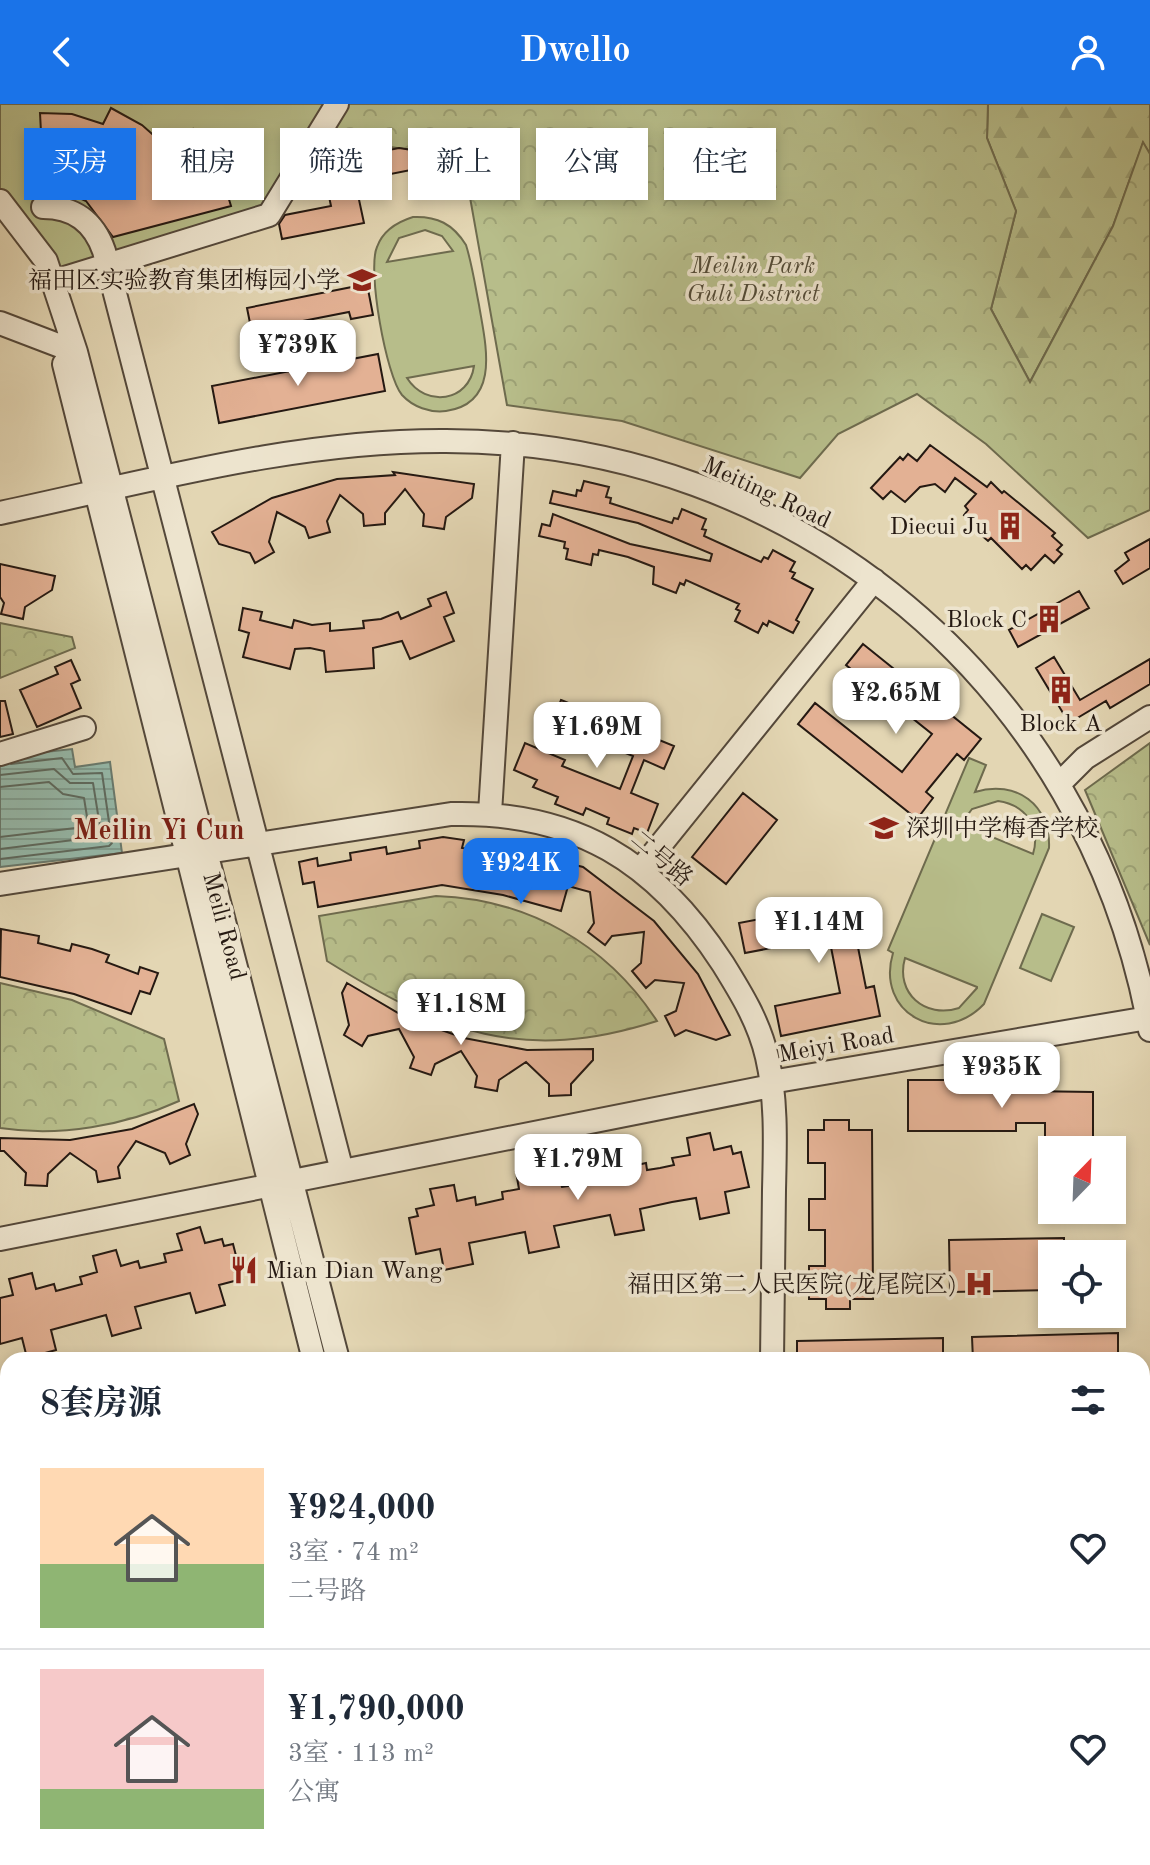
<!DOCTYPE html>
<html lang="zh">
<meta charset="utf-8">
<style>
:root{--surface:#fff;--page:#f6f6f7;--text:#1f2937;--muted:#747a83;--line:#e0e1e3;--accent:#1a73e8}
body{margin:0;font-family:"Old Standard TT","Noto Serif SC",serif;background:var(--page);color:var(--text);height:100vh;display:flex;flex-direction:column;font-size:30px;white-space:nowrap}
*{box-sizing:border-box;margin:0}
p{font-size:26px;color:var(--muted)}
.icon{flex:none;width:44px;height:44px;fill:none;stroke:currentColor;stroke-width:2;stroke-linecap:round;stroke-linejoin:round}
.map{position:relative;flex:1;overflow:hidden}
.panel{position:absolute;left:0px;top:1248px;width:1150px;height:514px;display:flex;flex-direction:column;background:var(--surface);border-radius:24px 24px 0 0;box-shadow:0 4px 12px #0003}
.panel>*{flex:none}
.top-card{position:absolute;left:24px;top:24px;width:1102px;height:72px;display:flex;gap:16px}
.needle{width:52px;rotate:23deg}
.fabs{position:absolute;left:1038px;top:1032px;display:grid;gap:16px}
.fabs a{display:grid;place-items:center;width:88px;height:88px;border-radius:0px;background:var(--surface);box-shadow:0 4px 12px #0003;font-size:40px}
.price{position:absolute;translate:-50% -68px;padding:0 18px;border-radius:16px;background:#fff;color:#222;font-size:26px;line-height:52px;filter:drop-shadow(0 2px 4px #0008)}
.price::after{content:'';position:absolute;left:50%;top:48px;width:24px;height:18px;margin-left:-12px;background:inherit;clip-path:polygon(0 0,100% 0,50% 100%)}
.price.on{background:var(--accent);color:#fff}
ul{padding:0;list-style:none}
li{display:flex;align-items:center;gap:24px;height:200px;padding:0 40px}
li+li{border-top:2px solid var(--line)}
li span{display:grid;place-items:center;flex:none;width:224px;height:160px;border-radius:0px;color:#555}
li>.icon{margin-inline-start:auto}
span .icon{width:96px;height:96px;fill:#fffc;stroke-width:1}
li b{font-size:34px}
h2{display:flex;justify-content:space-between;align-items:center;height:96px;padding:0 40px;font-size:34px}
.pill{padding:0 28px;border-radius:0px;background:var(--surface);box-shadow:0 4px 12px #0003;font-size:28px;line-height:72px}
.pill.on{background:var(--accent);color:#fff}
header{display:flex;justify-content:space-between;align-items:center;height:104px;padding:0 40px;background:var(--accent);color:#fff;font-size:36px;font-weight:700}
.map>svg:first-child{display:block}
</style>
<header><svg class="icon" aria-label="back" viewBox="0 0 24 24"><path d="M15 5l-7 7 7 7"/></svg>Dwello<svg class="icon" aria-label="person" viewBox="0 0 24 24"><circle cx="12" cy="8" r="4"/><path d="M4 21q1-7 8-7t8 7"/></svg></header>
<div class="map">
<svg width="1150" height="1761" viewBox="0 0 1150 1761">
<defs>
<pattern id="forest-firs" width="22" height="20" patternUnits="userSpaceOnUse" patternTransform="scale(2)"><rect width="22" height="20" fill="#b7bd8a"/><path d="M5 1l3.5 6h-7zM16 11l3.5 6h-7z" fill="#9da276"/></pattern>
<pattern id="park-crowns" width="20" height="18" patternUnits="userSpaceOnUse" patternTransform="scale(2)"><rect width="20" height="18" fill="#b7bd8a"/><path d="M2 6a3 3 0 1 1 6 0M12 15a3 3 0 1 1 6 0" fill="none" stroke="#9da276"/></pattern>
<pattern id="water-rules" width="6" height="5" patternUnits="userSpaceOnUse" patternTransform="scale(2)"><rect width="6" height="5" fill="#95b9aa"/><path d="M0 2.5h6" fill="none" stroke="#809e91"/></pattern>
</defs>
<rect width="100%" height="100%" fill="#e3d6b3"/>
<filter id="stains"><feTurbulence type="fractalNoise" baseFrequency=".0025" numOctaves="4"/><feColorMatrix values="0 0 0 0 .2 0 0 0 0 .09 0 0 0 0 .02 0 0 0 .5 -.17"/></filter>
<radialGradient id="worn" r=".72"><stop offset=".6" stop-color="#630" stop-opacity="0"/><stop offset="1" stop-color="#630" stop-opacity=".3"/></radialGradient>
<path fill="#b7bd8a" stroke="#6e6b4e" stroke-width="2" fill-rule="evenodd" d="M0,0H325L261,106L63,167L0,89Z
M413,113C437,112 453,120 466,141C472,160 475,181 479,201C485,238 502,299 446,307C430,309 413,303 402,291C386,272 367,165 377,143C383,126 397,118 413,113ZM425,126L442,132L453,147L387,158L399,134ZM474,262C469,298 426,304 407,274Z
M969,654L986,661L975,688C1016,675 1051,701 1049,744L984,900C941,945 875,909 893,849L888,846ZM998,697C1026,701 1041,723 1033,750L961,720L972,705ZM905,854L977,883V884L959,904C925,915 895,889 905,854Z
M1042,810L1074,823L1051,877L1020,864Z
M1142,1465L1150,1471V1624H1142V1503H1150L1142,1483Z
M1142,1670H1150V1728H1142Z"/>
<path fill="url(#forest-firs)" stroke="#6e6b4e" stroke-width="2" d="M988,0H1150V50L1143,39L1113,122L1030,278L991,205L1016,107L987,34Z"/>
<path fill="url(#park-crowns)" stroke="#6e6b4e" stroke-width="2" d="M345,0H988L987,34L1016,107L991,205L1030,278L1113,122L1143,38L1150,50V406L1088,434L986,340L917,290L838,330L800,374L622,317L507,301L463,54L324,33Z
M0,519L72,533L75,544L0,574Z
M1150,639V841L1085,686Z
M436,792C528,795 607,840 657,917C523,960 441,928 327,857L319,812Z
M0,879L72,896L164,935L179,997C124,1022 60,1033 0,1024Z"/>
<path fill="url(#water-rules)" stroke="#68796d" stroke-width="2" d="M72,645L75,663L110,658L122,749L0,763V653Z"/>
<g fill="none" stroke-linecap="round" stroke-linejoin="round">
<path stroke="#5d695e" stroke-width="2" d="M0,671L54,665L70,679H93L101,729L98,733L0,745
M0,683L49,678L63,690L84,694L88,719L84,723L0,733
M0,755L109,742L112,739L102,669L73,670L62,654L11,660"/>
</g>
<path fill="#e3b194" stroke="#251912" stroke-width="2" d="M111,4L142,21L168,44L193,25L221,69L231,102L113,133L86,97L66,88L44,85L40,9L72,10L103,20Z
M399,44L412,46L416,65L355,77L364,119L282,135L279,120L285,111L331,102L322,59Z
M367,180L373,211L351,215L349,208L272,223L273,230L253,234L247,204Z
M378,250L385,287L219,319L212,282Z
M930,341L987,383L991,378L1002,389L1004,387L1037,414L1055,429L1052,432L1062,441L1057,446L1062,450L1054,459L1045,451L1031,466L1026,461L1022,465L991,434L988,437L972,423L975,420L964,411L968,406L965,402L976,390L955,374L945,388L935,380L920,383L905,398L891,387L883,395L871,384L900,353L903,356L908,350L917,357Z
M393,368L474,380L472,394L446,413L444,425L423,422L424,410L405,385L385,409V420L364,422L363,410L340,391L327,417L330,428L309,434L305,423L277,408L269,438L274,448L255,459L250,449L219,440L212,428L272,394L337,375L395,371Z
M584,377L609,383L606,393L611,394L610,399L672,419L674,414L678,415L682,405L706,415L702,425L706,426L704,432L761,458L764,453L768,455L773,446L795,458L790,467L795,469L792,474L813,485L796,516L799,518L793,529L769,517L767,522L763,519L758,529L735,517L740,507L736,505L739,500L686,476L684,481L680,479L676,489L653,480L654,463L628,453L599,446L598,451L593,450L591,461L566,455L568,445L564,444L565,438L539,432L542,420L550,422L553,410L630,440L710,457L712,450L638,419L550,399L553,387L576,392L577,386L581,387Z
M1150,435V464L1123,480L1115,467L1129,456L1125,449Z
M0,460L55,472L52,486L25,503L23,515L1,510L4,499L0,493Z
M1079,487L1089,504L1018,543L1009,526Z
M446,488L454,509L444,513L454,537L410,555L402,537L373,544L374,564L326,568L324,547L310,544L295,545L290,565L243,553L249,529L239,526L243,504L262,508L260,516L292,524L294,516L312,521L330,519V527L364,524L363,517L381,515L398,508L401,515L431,502L428,495Z
M863,540L981,635L964,656L957,650L926,688L933,694L917,715L798,620L815,599L902,668L932,630L846,561Z
M1054,553L1080,596L1150,555V580L1110,604L1106,597L1069,619L1036,564Z
M71,556L80,576L71,580L81,604L37,623L20,586L58,570L55,563Z
M561,596L674,642L664,665L644,656L631,689L658,700L647,729L634,724L632,730L607,720L609,714L586,704L583,711L555,700L558,693L533,683L537,676L514,666L525,639L565,656L562,662L620,685L633,652L552,619Z
M0,597H5L13,630L0,633Z
M743,689L777,716L726,780L692,753Z
M443,733L464,736L462,744L495,749L497,742L516,745L535,750L532,757L565,766L567,759L583,763L654,817L698,870L730,931L716,936L686,926L675,932L665,912L676,907L684,879L655,876L646,884L632,867L641,859L644,828L612,832L605,841L588,828L594,819L590,788L568,782L561,807L503,791L442,781L318,803L314,778L303,780L299,758L317,754L318,762L351,756L350,749L386,743L387,750L420,744L419,737Z
M854,797L860,827L855,828L866,884L874,882L880,912L781,932L775,902L840,889L829,833L745,849L739,819Z
M1,825L39,832L38,839L70,847L72,840L92,845L109,851L106,858L138,870L140,863L158,869L150,890L140,887L131,910L74,890L0,873Z
M347,879L405,913L464,934L527,946L593,945V956L571,980V991L549,992V980L526,958L499,976L497,987L475,983L477,972L461,947L435,960L431,971L410,964L414,953L399,925L368,932L362,942L344,931L349,921L342,889Z
M908,976H1026V987L1093,988V1046H1045V1019H1016V1027H908Z
M194,1000L198,1010L186,1040L190,1051L170,1060L165,1049L136,1037L118,1063L120,1074L98,1078L96,1067L70,1049L48,1070L47,1082L25,1081L26,1069L4,1047H0V1034L70,1036L132,1025Z
M824,1016H849V1026H872L873,1195H850V1205H826V1195H809V1162H825V1126H809V1095H825V1059H808V1026H824Z
M710,1029L714,1046L731,1042L733,1050L741,1048L749,1083L725,1088L729,1109L700,1115L696,1094L672,1098L640,1105L644,1126L615,1131L610,1111L554,1122L559,1143L529,1149L525,1128L469,1139L473,1160L444,1166L440,1145L416,1150L409,1114L418,1112L416,1105L434,1101L430,1085L454,1081L457,1097L475,1093L476,1101L503,1095L502,1088L519,1085L516,1068L539,1064L543,1080L560,1077L562,1083L575,1081L588,1078L587,1071L605,1067L601,1051L625,1046L628,1063L646,1059L647,1066L660,1064L674,1061L672,1054L690,1051L687,1034Z
M200,1123L205,1139L222,1135L224,1142L233,1140L242,1175L219,1181L225,1201L196,1209L190,1189L158,1197L135,1203L141,1224L112,1232L106,1211L51,1226L56,1246L27,1254L22,1234L0,1240V1194L13,1191L9,1175L32,1169L36,1185L54,1180L56,1187L82,1180L80,1173L97,1168L93,1152L116,1146L121,1162L138,1157L140,1164L166,1158L164,1150L182,1146L177,1130Z
M1064,1134V1150H1052V1186L950,1188L949,1136Z
M1118,1229V1256H973L972,1233Z
M943,1234V1256H797V1237Z"/>
<g fill="none" stroke-linecap="round" stroke-linejoin="round">
<defs>
<path id="minor" d="M0,97L46,157L76,248L338,1256
M43,103C74,103 94,118 104,147L342,1067
M55,177L269,111L337,0
M0,219L76,248
M64,260L314,1256
M0,409C146,378 295,336 446,337C797,337 1088,581 1150,926
M0,650L84,624
M1061,678L1085,654L1150,613
M490,709L513,339
M641,765L874,476
M0,780L451,710C575,707 656,757 723,860C741,889 759,918 767,953C777,996 775,1042 774,1086C773,1143 773,1199 772,1256
M771,978L1148,914
M0,1135L771,982
M451,1754L452,1761
M1061,1754L1070,1758L1150,1757
M882,1761L888,1754"/>
<path id="major" d="M0,1334L8,1332
M1142,1334H1150
M0,1357L8,1355
M374,1754L375,1761
M405,1754L406,1761"/>
</defs>
<use href="#minor" stroke="#54483a" stroke-width="26"/>
<use href="#major" stroke="#251912" stroke-width="32"/>
<use href="#minor" stroke="#ede4ce" stroke-width="22"/>
<use href="#major" stroke="#e2bb7a" stroke-width="28"/>
</g>
<defs>
<symbol id="school-bare" viewBox="-9 -9 18 18"><path d="M0-5L7-2L0 1L-7-2ZM-4 1L0 2.5L4 1V4Q0 6-4 4Z" fill="#8f2418" stroke="#ede4ce" stroke-width="2.5" paint-order="stroke"/></symbol>
<symbol id="building-bare" viewBox="-9 -9 18 18"><path d="M-4-6H4V6H1V3H-1V6H-4ZM-2.5-4.3h1.7v1.8h-1.7ZM.8-4.3h1.7v1.8H.8ZM-2.5-1h1.7V.8h-1.7ZM.8-1h1.7V.8H.8Z" fill="#8f2418" stroke="#ede4ce" stroke-width="2.5" paint-order="stroke"/></symbol>
<symbol id="restaurant-bare" viewBox="-9 -9 18 18"><path d="M-5-6h1v4h1v-4h1v4h1v-4h1v5L-1.5 .5V6h-2V.5L-5-1ZM5-6V6H3V1.5H1.5Q1.5-4 5-6Z" fill="#8f2418" stroke="#ede4ce" stroke-width="2.5" paint-order="stroke"/></symbol>
<symbol id="hospital-bare" viewBox="-9 -9 18 18"><path d="M-5-5h3v3.5h4V-5h3V5h-3V1.5h-4V5h-3Z" fill="#8f2418" stroke="#ede4ce" stroke-width="2.5" paint-order="stroke"/></symbol>
</defs>
<g fill-rule="evenodd">
<use href="#school-bare" x="342" y="156" width="40" height="40"/>
<use href="#building-bare" x="990" y="402" width="40" height="40"/>
<use href="#building-bare" x="1029" y="495" width="40" height="40"/>
<use href="#building-bare" x="1041" y="566" width="40" height="40"/>
<use href="#school-bare" x="864" y="704" width="40" height="40"/>
<use href="#restaurant-bare" x="224" y="1146" width="40" height="40"/>
<use href="#hospital-bare" x="959" y="1160" width="40" height="40"/>
</g>
<g text-anchor="middle" stroke-width="7" stroke-linejoin="round" paint-order="stroke">
<g font-size="24" font-style="italic" fill="#514a36" stroke="#ede4ce">
<text x="753" y="169">Meilin Park<tspan x="753" dy="28">Guli District</tspan></text>
</g>
<g font-size="24" fill="#251912" stroke="#ede4ce" text-anchor="end">
<text x="340" y="184">福田区实验教育集团梅园小学</text>
<text x="988" y="430">Diecui Ju</text>
<text x="1027" y="523">Block C</text>
<text x="1061" y="627" text-anchor="middle">Block A</text>
<text x="906" y="732" text-anchor="start">深圳中学梅香学校</text>
<text x="266" y="1174" text-anchor="start">Mian Dian Wang</text>
<text x="957" y="1188">福田区第二人民医院(龙尾院区)</text>
</g>
<g font-size="24" fill="#251912" stroke="#ede4ce">
<text transform="translate(767 388) rotate(25)" y="8">Meiting Road</text>
<text transform="translate(662 754) rotate(40)" y="8">二号路</text>
<text transform="translate(225 822) rotate(75)" y="8">Meili Road</text>
<text transform="translate(836 940) rotate(-10)" y="8">Meiyi Road</text>
</g>
<g font-size="28" font-weight="bold" fill="#7a1f14" stroke="#ede4ce">
<text x="159" y="735">Meilin Yi Cun</text>
</g>
</g>
<rect width="100%" height="100%" filter="url(#stains)"/>
<rect width="100%" height="100%" fill="url(#worn)"/>
</svg>
<div class="fabs">
<a><svg class="needle" viewBox="-14 -14 28 28"><path d="M0-13l5 13h-10z" fill="#e53935"/><path d="M0 13l5-13h-10z" fill="#747a83"/></svg></a>
<a><svg class="icon" aria-label="locate" viewBox="0 0 24 24"><circle cx="12" cy="12" r="6"/><path d="M12 2v4M12 18v4M2 12h4M18 12h4"/></svg></a>
</div>
<b class="price" style="left:298px;top:284px">¥739K</b>
<b class="price" style="left:896px;top:632px">¥2.65M</b>
<b class="price" style="left:597px;top:666px">¥1.69M</b>
<b class="price on" style="left:521px;top:802px">¥924K</b>
<b class="price" style="left:819px;top:861px">¥1.14M</b>
<b class="price" style="left:461px;top:943px">¥1.18M</b>
<b class="price" style="left:1002px;top:1006px">¥935K</b>
<b class="price" style="left:578px;top:1098px">¥1.79M</b>
<div class="top-card">
<a class="pill on">买房</a>
<a class="pill">租房</a>
<a class="pill">筛选</a>
<a class="pill">新上</a>
<a class="pill">公寓</a>
<a class="pill">住宅</a>
</div>
<section class="panel">
<h2>8套房源<svg class="icon" aria-label="filters" viewBox="0 0 24 24"><path d="M4 7h16M4 17h16"/><circle cx="9" cy="7" r="2"/><circle cx="15" cy="17" r="2"/></svg></h2>
<ul>
<li><span style="background:linear-gradient(#ffd9b3 60%,#8fb573 0)"><svg class="icon" aria-label="home" viewBox="0 0 24 24"><path d="M3 11l9-7 9 7M6 9v11h12V9"/></svg></span><div><b>¥924,000</b><p>3室 · 74 m²</p><p>二号路</p></div><svg class="icon" aria-label="heart" viewBox="0 0 24 24"><path d="M12 20l-8-8c-3-5 5-10 8-4 3-6 11-1 8 4z"/></svg></li>
<li><span style="background:linear-gradient(#f6c9c9 75%,#8fb573 0)"><svg class="icon" aria-label="home" viewBox="0 0 24 24"><path d="M3 11l9-7 9 7M6 9v11h12V9"/></svg></span><div><b>¥1,790,000</b><p>3室 · 113 m²</p><p>公寓</p></div><svg class="icon" aria-label="heart" viewBox="0 0 24 24"><path d="M12 20l-8-8c-3-5 5-10 8-4 3-6 11-1 8 4z"/></svg></li>
</ul>
</section>
</div>
